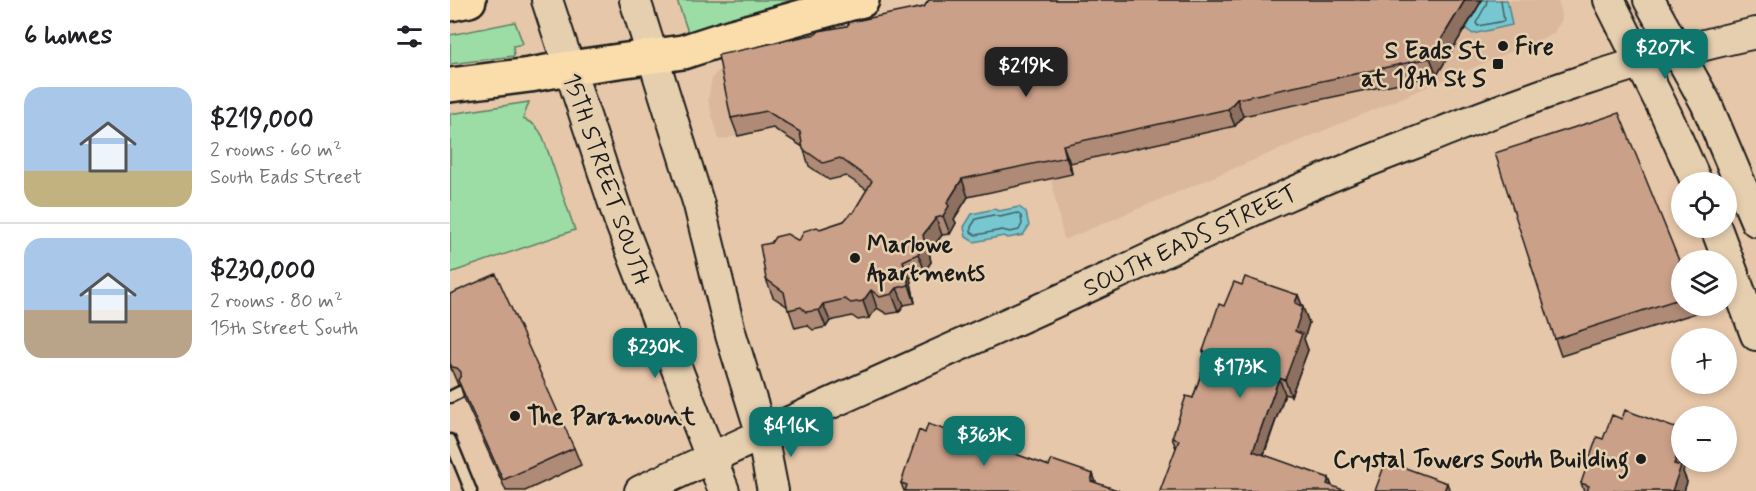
<!DOCTYPE html>
<meta charset="utf-8">
<style>
:root{--surface:#fff;--page:#f6f6f6;--text:#202124;--muted:#757577;--line:#e0e0e0;--accent:#0f766e}
body{margin:0;font-family:Mynerve,sans-serif;background:var(--page);color:var(--text);height:100vh;display:flex;flex-direction:column;font-size:22px;white-space:nowrap}
*{box-sizing:border-box;margin:0}
p{font-size:20px;color:var(--muted)}
.icon{flex:none;width:33px;height:33px;fill:none;stroke:currentColor;stroke-width:2;stroke-linecap:round;stroke-linejoin:round}
.map{position:relative;flex:1;overflow:hidden}
.side{display:flex;flex-direction:column;background:var(--surface);width:450px}
.side>*{flex:none}
.tools{position:absolute;left:1221px;top:172px;display:grid;gap:12px}
.tools a{display:grid;place-items:center;width:66px;height:66px;border-radius:50%;background:var(--surface);box-shadow:0 3px 9px #0003;font-size:30px}
.price{position:absolute;translate:-50% -51px;padding:0 14px;border-radius:12px;background:var(--accent);color:#fff;font-size:20px;line-height:39px;filter:drop-shadow(0 2px 3px #0008)}
.price::after{content:'';position:absolute;left:50%;top:36px;width:18px;height:14px;margin-left:-9px;background:inherit;clip-path:polygon(0 0,100% 0,50% 100%)}
.price.active{background:#222;color:#fff}
ul{padding:0;list-style:none}
li{display:flex;align-items:center;gap:18px;height:150px;padding:0 24px}
li+li{border-top:2px solid var(--line)}
li span{display:grid;place-items:center;flex:none;width:168px;height:120px;border-radius:18px;color:#555}
li>.icon{margin-inline-start:auto}
span .icon{width:72px;height:72px;fill:#fffc;stroke-width:1}
li b{font-size:26px}
h2{display:flex;justify-content:space-between;align-items:center;height:72px;padding:0 24px;font-size:26px}
main{display:flex;flex:1;min-height:0}
.map>svg:first-child{display:block}
</style>
<main>
<section class="side">
<h2>6 homes<svg class="icon" aria-label="filters" viewBox="0 0 24 24"><path d="M4 7h16M4 17h16"/><circle cx="9" cy="7" r="2"/><circle cx="15" cy="17" r="2"/></svg></h2>
<ul>
<li><span style="background:linear-gradient(#a9c7e8 70%,#c2b280 0)"><svg class="icon" aria-label="home" viewBox="0 0 24 24"><path d="M3 11l9-7 9 7M6 9v11h12V9"/></svg></span><div><b>$219,000</b><p>2 rooms · 60 m²</p><p>South Eads Street</p></div></li>
<li><span style="background:linear-gradient(#a9c7e8 60%,#b9a48a 0)"><svg class="icon" aria-label="home" viewBox="0 0 24 24"><path d="M3 11l9-7 9 7M6 9v11h12V9"/></svg></span><div><b>$230,000</b><p>2 rooms · 80 m²</p><p>15th Street South</p></div></li>
</ul>
</section>
<div class="map">
<svg width="1306" height="491" viewBox="0 0 1306 491">
<rect width="100%" height="100%" fill="#e7c7a9"/>
<filter id="ink" filterUnits="userSpaceOnUse"><feTurbulence type="fractalNoise" baseFrequency=".0167" numOctaves="2"/><feDisplacementMap in="SourceGraphic" scale="12" xChannelSelector="R" yChannelSelector="G"/><feConvolveMatrix kernelMatrix="1 2 1 2 8 2 1 2 1" color-interpolation-filters="sRGB"/></filter>
<g filter="url(#ink)">
<path fill="#dbb89c" d="M494,0H1108L1112,20L1103,34L614,240L601,179L518,197L504,220L428,197L396,176L379,180L359,166L356,150L323,128L269,140L258,100L262,78L273,65Z"/>
<path fill="#9cdda6" stroke="#5c7c61" stroke-width="1.5" d="M227,0H372L239,35Z
M65,22L73,44L63,46L64,56L0,64V35Z
M79,102L73,119C83,123 88,127 93,137L125,230L0,273V114Z"/>
<path fill="#77c7d1" stroke="#538389" stroke-width="1.5" d="M1032,0H1057L1062,25L1023,34L1016,29Z
M569,207L576,212L579,226L573,235L558,238L554,236L524,242L516,237L514,227L522,214L544,209L549,211Z"/>
<g fill="none" stroke-linecap="round" stroke-linejoin="round">
<path stroke="#406064" stroke-width="1.5" d="M1037,0L1036,5L1026,23L1028,26L1054,21L1051,0
M567,213L571,216L572,224L569,230L560,232L552,230L526,235L521,232V227L526,219L543,215L550,217Z"/>
<defs>
<path id="lane" d="M0,397L10,392
M0,440L21,491"/>
<path id="secondary" d="M97,0L169,219L274,491
M185,0L249,205L281,335L312,435L323,491
M1159,0L1216,114L1247,183
M1199,0L1256,103L1306,221
M1266,228L1306,335
M190,491C346,417 504,349 660,277C717,251 773,223 831,198C875,178 920,160 965,143C1076,98 1189,58 1306,33"/>
<path id="highway" d="M0,4L19,0
M0,85L80,75L119,68L233,52L279,37L412,0"/>
</defs>
<use href="#lane" stroke="#1c1c1c" stroke-width="15"/>
<use href="#secondary" stroke="#1c1c1c" stroke-width="34"/>
<use href="#highway" stroke="#1c1c1c" stroke-width="38"/>
<use href="#lane" stroke="#e6cfaf" stroke-width="10"/>
<use href="#secondary" stroke="#e6cfaf" stroke-width="30"/>
<use href="#highway" stroke="#faddab" stroke-width="33"/>
</g>
<path fill="#af8a76" stroke="#1c1c1c" stroke-width="1.5" d="M479,0H1032L987,75L793,116L785,126L620,163L622,174L518,197L504,219L506,223L500,234L492,235L479,252L481,262L475,271L460,278L465,303L454,305L449,312L437,314L427,308L419,318L408,320L402,316L380,321L376,327L363,330L357,325L345,328L338,307L323,297L316,279L349,241L370,229L394,221L403,213L417,190L396,176L379,180L359,166L353,147L323,128L288,136L281,118L366,34L474,7Z
M1232,268V306H1246L1249,312L1111,356L1105,339Z
M792,285L848,295L859,323L854,339L858,350L841,396L835,394L814,455L879,478L882,486L726,448L722,438L743,398L756,360L753,351L774,306Z
M0,294L124,448L131,465L75,491H56L14,398L10,385H8L0,366Z
M475,433L508,434L556,444L559,452L599,466L643,474L646,483L670,491H454L451,483Z
M1233,472L1237,482L1234,491H1134L1131,483Z"/>
<path fill="#8e7060" stroke="#1c1c1c" stroke-width="1.5" d="M1015,0H1032L987,75L980,58Z
M787,99L793,116L785,126L778,109Z
M613,145L620,163L622,174L616,157Z
M512,179L518,197L504,219L506,223L500,234L493,216L497,203Z
M486,218L492,235L479,252L481,262L475,271L468,254L473,235Z
M453,261L460,278L465,303L459,285Z
M447,288L454,305L449,312L442,294Z
M421,290L427,308L419,318L413,301Z
M848,295L859,323L854,339L858,350L841,396L835,380L845,331V303Z
M373,304L380,321L376,327L369,310Z
M829,378L835,394L809,467L803,451Z
M1225,428L1231,444L1232,442V462H1236L1233,472L1237,482L1234,491H1222L1224,464L1223,436Z
M556,444L562,460L554,450Z
M643,474L649,491L641,481Z
M879,478L883,491L877,484Z
M997,483L1000,491H994Z"/>
<path fill="#cba089" stroke="#1c1c1c" stroke-width="1.5" d="M479,0H1015L980,58L787,99L778,109L613,145L616,157L512,179L497,203L499,206L493,216L486,218L473,235L475,244L468,254L453,261L459,285L447,288L442,294L430,297L421,290L413,301L401,303L395,299L373,304L369,310L356,312L351,307L338,310L334,292L316,279L310,245L321,243L325,237L337,234L349,241L354,231L367,227L370,229L394,221L401,213H403L422,181L390,158L373,163L353,149L350,132L317,111L281,118L268,55L366,34L369,31L397,26L400,22L474,7Z
M1169,113L1232,268V298L1105,339L1045,153Z
M46,274L124,448L53,480L8,380L11,375V372L7,368L2,367L0,363V294Z
M795,277L848,295L845,303L853,307L845,331L852,334L835,380L829,378L803,451L879,478L877,484L896,491H710L729,440L722,438L736,396L743,398L758,353L753,351L769,304L774,306L784,282L792,285Z
M1175,410L1225,428L1223,436L1232,439V442L1224,464L1231,466L1222,491H1137L1139,486L1131,483L1147,437L1153,439L1162,415L1172,419Z
M478,424L508,434L510,427L556,444L554,450L599,466L602,460L643,474L641,481L670,491H455L457,485L451,483L469,430L475,433Z
M936,461L997,483L994,491H925Z"/>
</g>
<g fill="#1c1c1c" stroke="#e6cfaf" stroke-width="2">
<circle cx="1053" cy="46" r="6"/>
<rect x="1042" y="58" width="12" height="12" rx="3"/>
<circle cx="405" cy="258" r="6"/>
<circle cx="65" cy="416" r="6"/>
<circle cx="1191" cy="459" r="6"/>
</g>
<g text-anchor="middle" stroke-width="5" stroke-linejoin="round" paint-order="stroke">
<g font-size="24" font-weight="bold" fill="#1c1c1c" stroke="#e6cfaf" text-anchor="start">
<text x="1065" y="54">Fire</text>
<text x="1036" y="58" text-anchor="end">S Eads St<tspan x="1036" dy="28">at 18th St S</tspan></text>
<text x="417" y="252">Marlowe<tspan x="417" dy="28">Apartments</tspan></text>
<text x="77" y="424">The Paramount</text>
<text x="1179" y="467" text-anchor="end">Crystal Towers South Building</text>
</g>
<g font-size="24" fill="#1c1c1c" stroke="#e6cfaf">
<text transform="translate(157 179) rotate(71)" y="8">15TH STREET SOUTH</text>
<text transform="translate(740 240) rotate(-25)" y="8">SOUTH EADS STREET</text>
</g>
</g>
</svg>
<div class="tools">
<a><svg class="icon" aria-label="locate" viewBox="0 0 24 24"><circle cx="12" cy="12" r="6"/><path d="M12 2v4M12 18v4M2 12h4M18 12h4"/></svg></a>
<a><svg class="icon" aria-label="layers" viewBox="0 0 24 24"><path d="M12 4l9 5-9 5-9-5zM3 14l9 5 9-5"/></svg></a>
<a>+</a>
<a>−</a>
</div>
<b class="price" style="left:1215px;top:80px">$207K</b>
<b class="price active" style="left:576px;top:98px">$219K</b>
<b class="price" style="left:205px;top:379px">$230K</b>
<b class="price" style="left:790px;top:399px">$173K</b>
<b class="price" style="left:341px;top:458px">$416K</b>
<b class="price" style="left:534px;top:467px">$363K</b>
</div>
</main>
